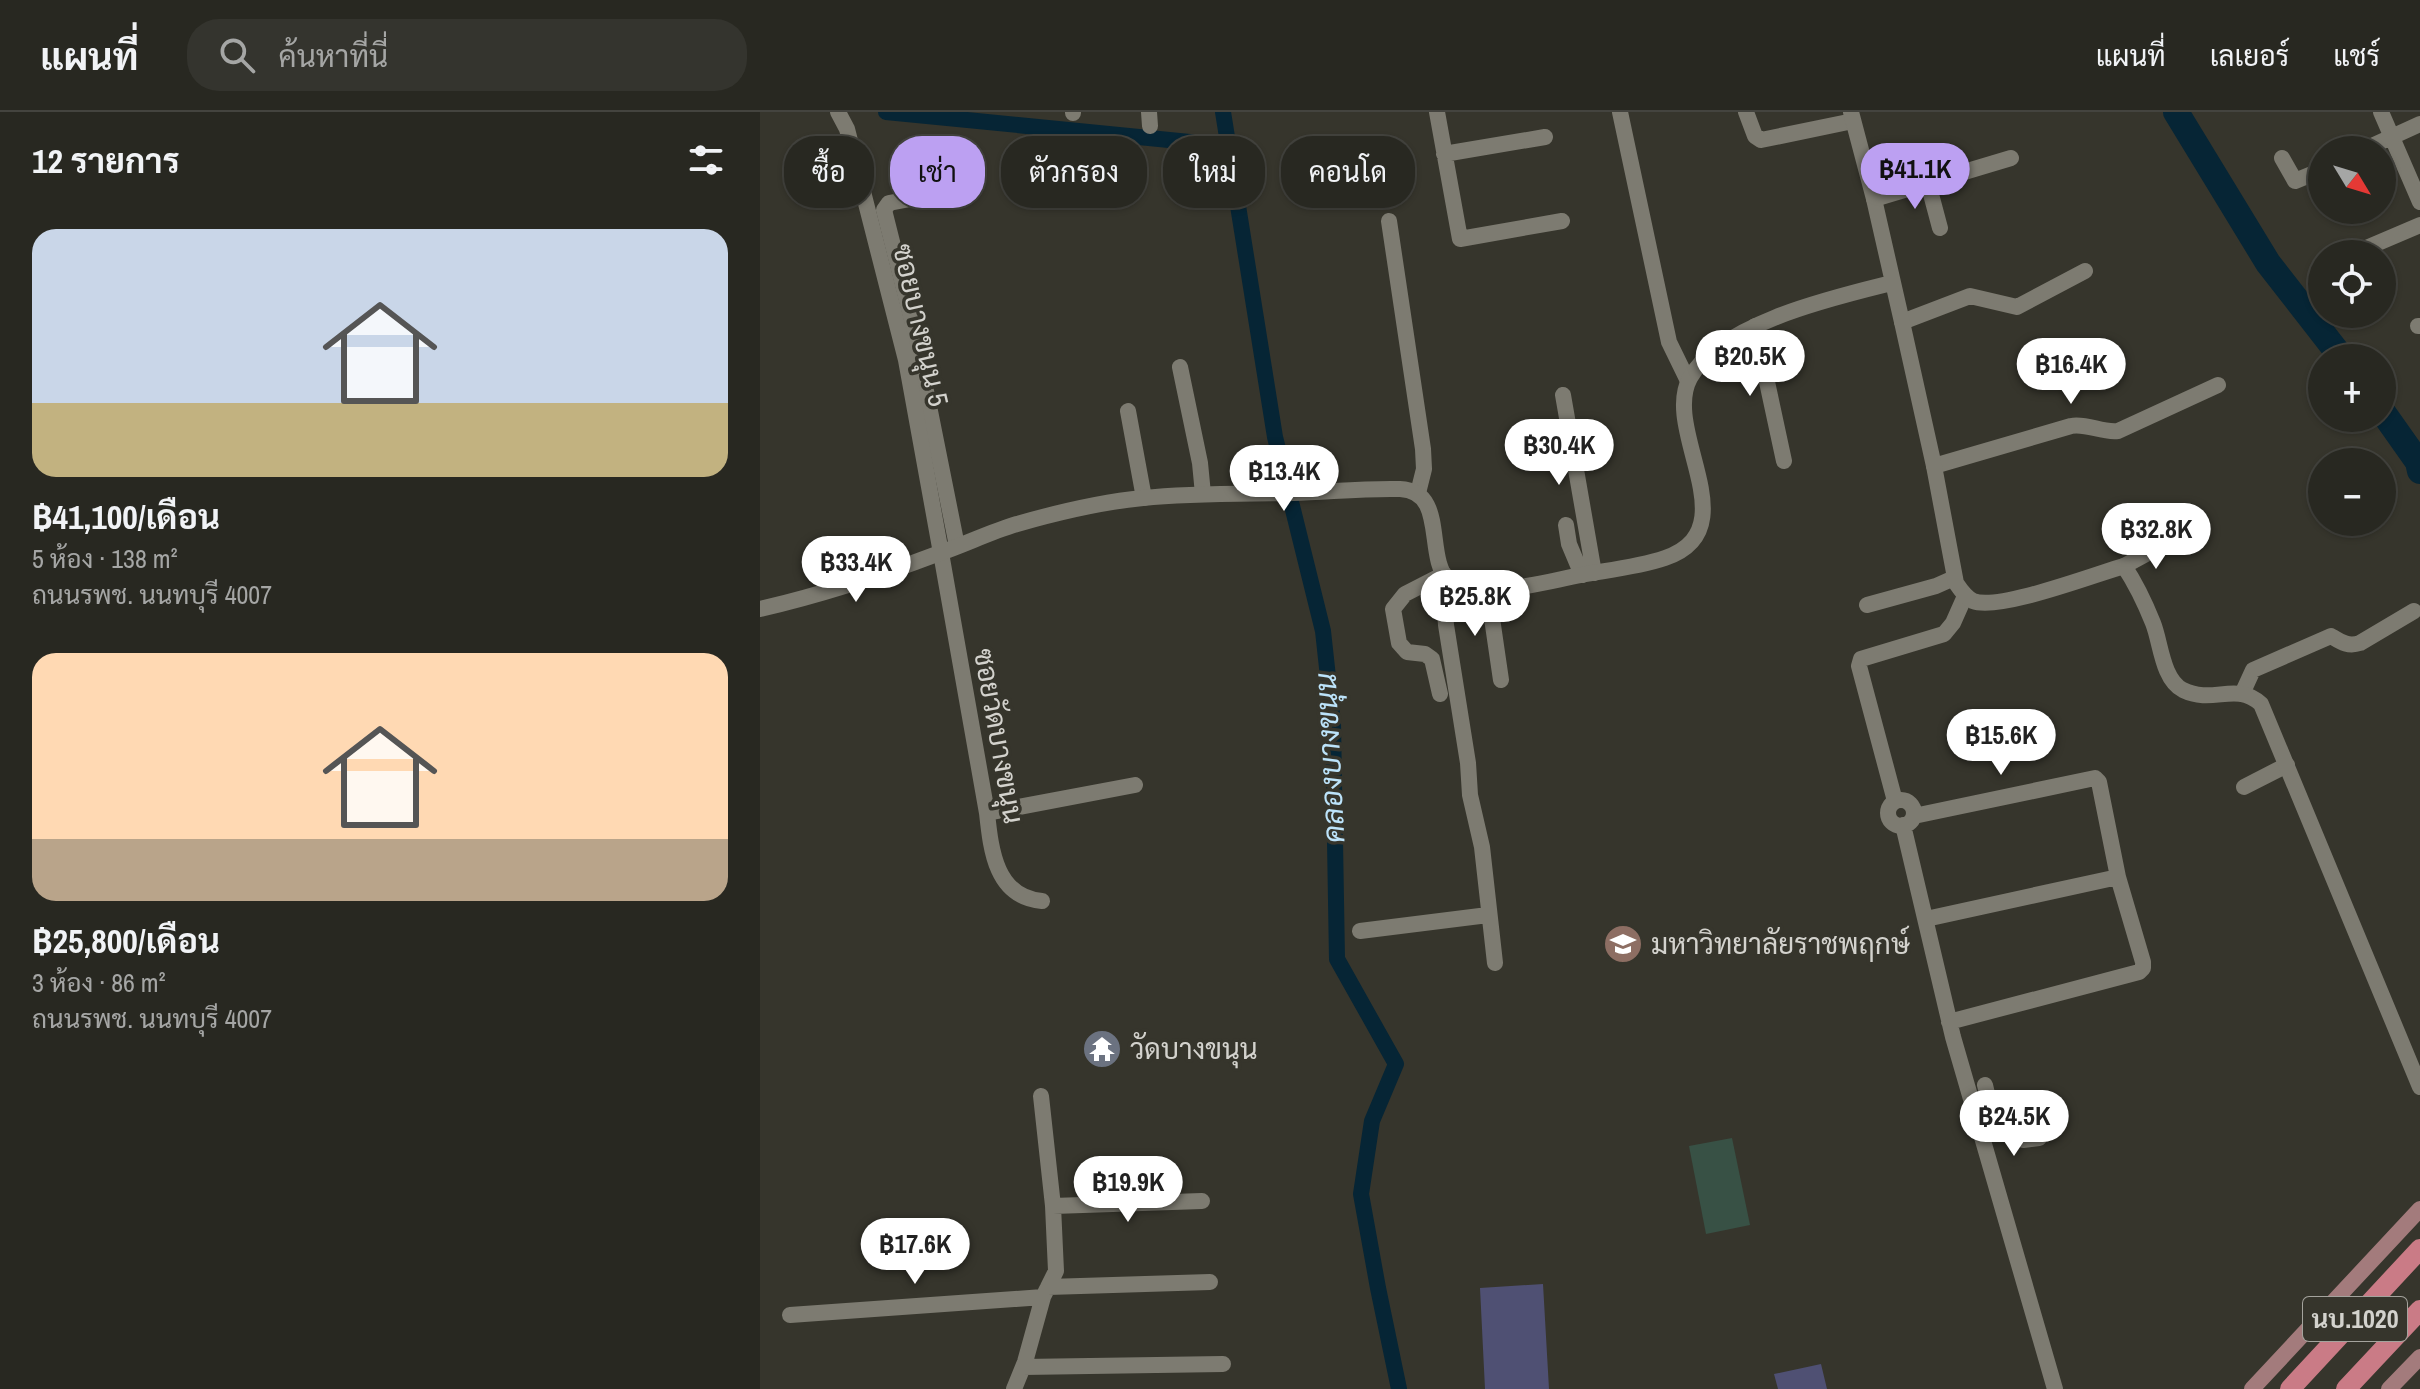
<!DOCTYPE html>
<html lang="th">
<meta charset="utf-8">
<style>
:root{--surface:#282821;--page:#34342e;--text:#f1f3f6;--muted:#a5a6a5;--line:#44443f;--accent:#bca0f2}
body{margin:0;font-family:"Archivo Narrow",Sarabun,sans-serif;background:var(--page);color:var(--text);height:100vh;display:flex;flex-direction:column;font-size:30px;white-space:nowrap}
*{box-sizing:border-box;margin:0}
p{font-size:26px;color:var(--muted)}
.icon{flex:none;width:44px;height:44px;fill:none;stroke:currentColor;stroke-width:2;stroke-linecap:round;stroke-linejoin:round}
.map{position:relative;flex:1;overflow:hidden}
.details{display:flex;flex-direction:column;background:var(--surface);width:760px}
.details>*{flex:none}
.banner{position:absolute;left:24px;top:24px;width:760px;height:72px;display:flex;gap:16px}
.needle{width:52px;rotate:128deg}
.fabs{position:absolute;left:1548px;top:24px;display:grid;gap:16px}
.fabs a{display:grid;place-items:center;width:88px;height:88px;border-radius:50%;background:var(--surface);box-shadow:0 2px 6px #0004,0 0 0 2px var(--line);font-size:40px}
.price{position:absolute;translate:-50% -68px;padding:0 18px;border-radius:28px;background:#fff;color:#222;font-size:26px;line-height:52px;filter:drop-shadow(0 2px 4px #0008)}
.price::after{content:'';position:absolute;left:50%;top:48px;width:24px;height:18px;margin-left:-12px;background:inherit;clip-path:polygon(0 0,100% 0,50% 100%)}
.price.active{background:var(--accent);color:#111}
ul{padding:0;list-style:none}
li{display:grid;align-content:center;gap:16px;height:424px;padding:0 32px}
li span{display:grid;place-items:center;height:248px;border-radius:24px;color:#555}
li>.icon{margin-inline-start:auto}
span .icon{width:144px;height:144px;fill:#fffc;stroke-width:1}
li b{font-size:34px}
h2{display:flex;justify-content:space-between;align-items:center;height:96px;padding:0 32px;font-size:34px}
.pill{padding:0 28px;border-radius:32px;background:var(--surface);box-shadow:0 2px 6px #0004,0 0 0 2px var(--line);font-size:28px;line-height:72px}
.pill.active{background:var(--accent);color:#111}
header{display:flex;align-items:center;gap:48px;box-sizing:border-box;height:112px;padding:0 40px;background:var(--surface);border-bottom:2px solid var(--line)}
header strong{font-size:38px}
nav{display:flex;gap:44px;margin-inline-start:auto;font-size:28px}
.search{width:560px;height:72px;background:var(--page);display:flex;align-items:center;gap:20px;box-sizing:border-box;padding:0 28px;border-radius:32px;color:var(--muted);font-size:30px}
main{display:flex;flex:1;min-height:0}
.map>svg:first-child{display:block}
</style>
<header>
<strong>แผนที่</strong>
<div class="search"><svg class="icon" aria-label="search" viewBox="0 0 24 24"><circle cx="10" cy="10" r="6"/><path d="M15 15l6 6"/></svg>ค้นหาที่นี่</div>
<nav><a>แผนที่</a><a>เลเยอร์</a><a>แชร์</a></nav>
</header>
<main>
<section class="details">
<h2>12 รายการ<svg class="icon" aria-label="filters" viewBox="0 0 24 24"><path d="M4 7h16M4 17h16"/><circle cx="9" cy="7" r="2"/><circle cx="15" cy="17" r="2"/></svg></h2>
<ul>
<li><span style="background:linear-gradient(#c9d6e8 70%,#c2b280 0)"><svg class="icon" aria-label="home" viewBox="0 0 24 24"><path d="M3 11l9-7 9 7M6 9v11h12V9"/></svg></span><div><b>฿41,100/เดือน</b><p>5 ห้อง · 138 m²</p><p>ถนนรพช. นนทบุรี 4007</p></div></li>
<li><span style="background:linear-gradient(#ffd9b3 75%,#b9a48a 0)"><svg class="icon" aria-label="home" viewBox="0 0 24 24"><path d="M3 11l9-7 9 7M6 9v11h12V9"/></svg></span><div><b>฿25,800/เดือน</b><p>3 ห้อง · 86 m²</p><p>ถนนรพช. นนทบุรี 4007</p></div></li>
</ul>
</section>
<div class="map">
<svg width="1660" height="1277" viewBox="0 0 1660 1277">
<rect width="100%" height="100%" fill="#36352c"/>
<path fill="#385145" d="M972,1026L990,1113L946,1122L929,1034Z"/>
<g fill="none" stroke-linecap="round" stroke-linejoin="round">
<path stroke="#062535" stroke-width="16" d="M126,0L470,34
M463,0L515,325L563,519L573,611L577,847L636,952L612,1009L601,1082L618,1176L639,1277"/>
<path stroke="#062535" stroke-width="26" d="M1416,0L1508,151L1582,246
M1622,299L1658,350L1660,359"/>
</g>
<path fill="#4f5073" d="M783,1172L789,1277H725L720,1176Z
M1061,1252L1067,1277H1018L1014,1262Z"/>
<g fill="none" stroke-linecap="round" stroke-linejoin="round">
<path stroke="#7d7b71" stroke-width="16" d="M313,0V1
M389,0L390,14
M677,0L700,127L802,109
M860,0L909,230L928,269
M986,0L995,24L1001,28L1093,9
M1621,0L1660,90
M1603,38L1660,12
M684,42L785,25
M1522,46L1535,69L1562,58
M1168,71L1180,116
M187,80L129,91L124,98L152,209L197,434
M1114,87L1251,46
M629,109L663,337L664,357L658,381
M1592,142L1660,113
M1142,210L1210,184L1257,195L1325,159
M995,214L1024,349
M1658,214H1660
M420,255L440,351L443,382
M803,283L834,461
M368,299L384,386
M1174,354L1311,314C1327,311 1342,321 1358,319L1458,273
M806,413L809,432L822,463
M181,441L227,701C231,739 236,785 282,789
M1364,454L1410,429
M691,473L685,499L686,513L708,651L710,683L722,735L735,851
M728,479L741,568
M1107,493L1176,474L1194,466
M680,582L672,547L665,542L647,540L639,531L633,497L645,482L684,462
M1482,582L1493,558L1571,524C1581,530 1588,535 1600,531L1654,499
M1484,675L1527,653
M1128 701a13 13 0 1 1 26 0a13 13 0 1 1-26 0Z
M1135,689L1099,554L1101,547L1184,522L1193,511L1205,484
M227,701L375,673
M1154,704L1335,666L1339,670L1358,765L1383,850V856L1379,860L1189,910
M1143,713L1193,925L1295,1277
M1166,807L1358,765
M600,819L728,803
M1225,973L1235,1016
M1221,1023L1235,1016L1263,1028L1279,1026
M293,1094L442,1089
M288,1175L450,1170
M30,1203L283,1185
M263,1255L463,1252
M254,1277L265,1250L283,1185L296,1159L293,1094L281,984"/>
<path stroke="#7d7b71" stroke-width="16" d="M78,0L87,17L146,248L181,441
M1091,0L1114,87L1142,210L1174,354L1196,471C1200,477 1205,485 1213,489C1239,499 1333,463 1364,454C1376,472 1385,491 1393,511C1401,531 1402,567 1423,578C1454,593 1475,569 1501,592L1660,975
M0,497C61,483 119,464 177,442C204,433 230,420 257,412C299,400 341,390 383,386C433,381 483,382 533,381C569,380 604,376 640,377C688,379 664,445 689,470C698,479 717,480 730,479C760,477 791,469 821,463C849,458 878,455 905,446C990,417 901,319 930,266C960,211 1076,185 1132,171"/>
<path stroke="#a37b7c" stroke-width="16" d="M1492,1277L1660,1097
M1629,1277L1660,1245"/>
<path stroke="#ca7b86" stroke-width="20" d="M1530,1277L1660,1137
M1586,1277L1660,1198"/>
</g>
<defs>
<symbol id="university-disc" viewBox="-11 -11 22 22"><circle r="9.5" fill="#8d6e63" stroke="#36352c"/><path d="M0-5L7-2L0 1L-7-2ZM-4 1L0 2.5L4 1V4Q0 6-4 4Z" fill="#fff"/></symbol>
<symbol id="temple-disc" viewBox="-11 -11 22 22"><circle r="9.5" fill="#6b7280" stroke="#36352c"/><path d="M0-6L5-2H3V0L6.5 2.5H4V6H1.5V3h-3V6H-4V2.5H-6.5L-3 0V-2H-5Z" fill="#fff"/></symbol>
</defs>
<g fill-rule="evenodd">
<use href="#university-disc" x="841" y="810" width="44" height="44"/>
<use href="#temple-disc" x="320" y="915" width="44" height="44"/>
</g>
<g text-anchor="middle" stroke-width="7" stroke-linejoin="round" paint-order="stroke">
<rect fill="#36352c" stroke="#a4a39d" stroke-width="2" x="1543" y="1185" width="104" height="44" rx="6"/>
<g font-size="26" font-weight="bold" fill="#d3d2cd">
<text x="1595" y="1216">นบ.1020</text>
</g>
<g font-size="28" fill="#d3d2cd" stroke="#36352c">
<text transform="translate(161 213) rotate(77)" y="10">ซอยบางขนุน 5</text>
<text transform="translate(239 624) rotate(80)" y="10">ซอยวัดบางขนุน</text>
</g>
<g font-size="28" fill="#d3d2cd" stroke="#36352c" text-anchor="start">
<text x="891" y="842">มหาวิทยาลัยราชพฤกษ์</text>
<text x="370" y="947">วัดบางขนุน</text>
</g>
<g font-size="30" font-style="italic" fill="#bce3fa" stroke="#36352c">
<text transform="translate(570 646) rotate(-93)" y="10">คลองบางขนุน</text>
</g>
</g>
</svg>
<div class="fabs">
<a><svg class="needle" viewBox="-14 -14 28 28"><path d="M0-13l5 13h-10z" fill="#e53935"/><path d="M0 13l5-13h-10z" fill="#a5a6a5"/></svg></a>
<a><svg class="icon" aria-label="locate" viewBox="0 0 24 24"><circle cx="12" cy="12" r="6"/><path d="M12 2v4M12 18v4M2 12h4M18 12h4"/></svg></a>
<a>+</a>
<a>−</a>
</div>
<b class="price active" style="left:1155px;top:99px">฿41.1K</b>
<b class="price" style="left:990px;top:286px">฿20.5K</b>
<b class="price" style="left:1311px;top:294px">฿16.4K</b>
<b class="price" style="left:799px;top:375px">฿30.4K</b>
<b class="price" style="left:524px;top:401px">฿13.4K</b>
<b class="price" style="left:1396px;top:459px">฿32.8K</b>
<b class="price" style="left:96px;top:492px">฿33.4K</b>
<b class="price" style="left:715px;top:526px">฿25.8K</b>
<b class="price" style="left:1241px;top:665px">฿15.6K</b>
<b class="price" style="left:1254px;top:1046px">฿24.5K</b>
<b class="price" style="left:368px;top:1112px">฿19.9K</b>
<b class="price" style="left:155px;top:1174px">฿17.6K</b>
<div class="banner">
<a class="pill">ซื้อ</a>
<a class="pill active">เช่า</a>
<a class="pill">ตัวกรอง</a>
<a class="pill">ใหม่</a>
<a class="pill">คอนโด</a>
</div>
</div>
</main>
